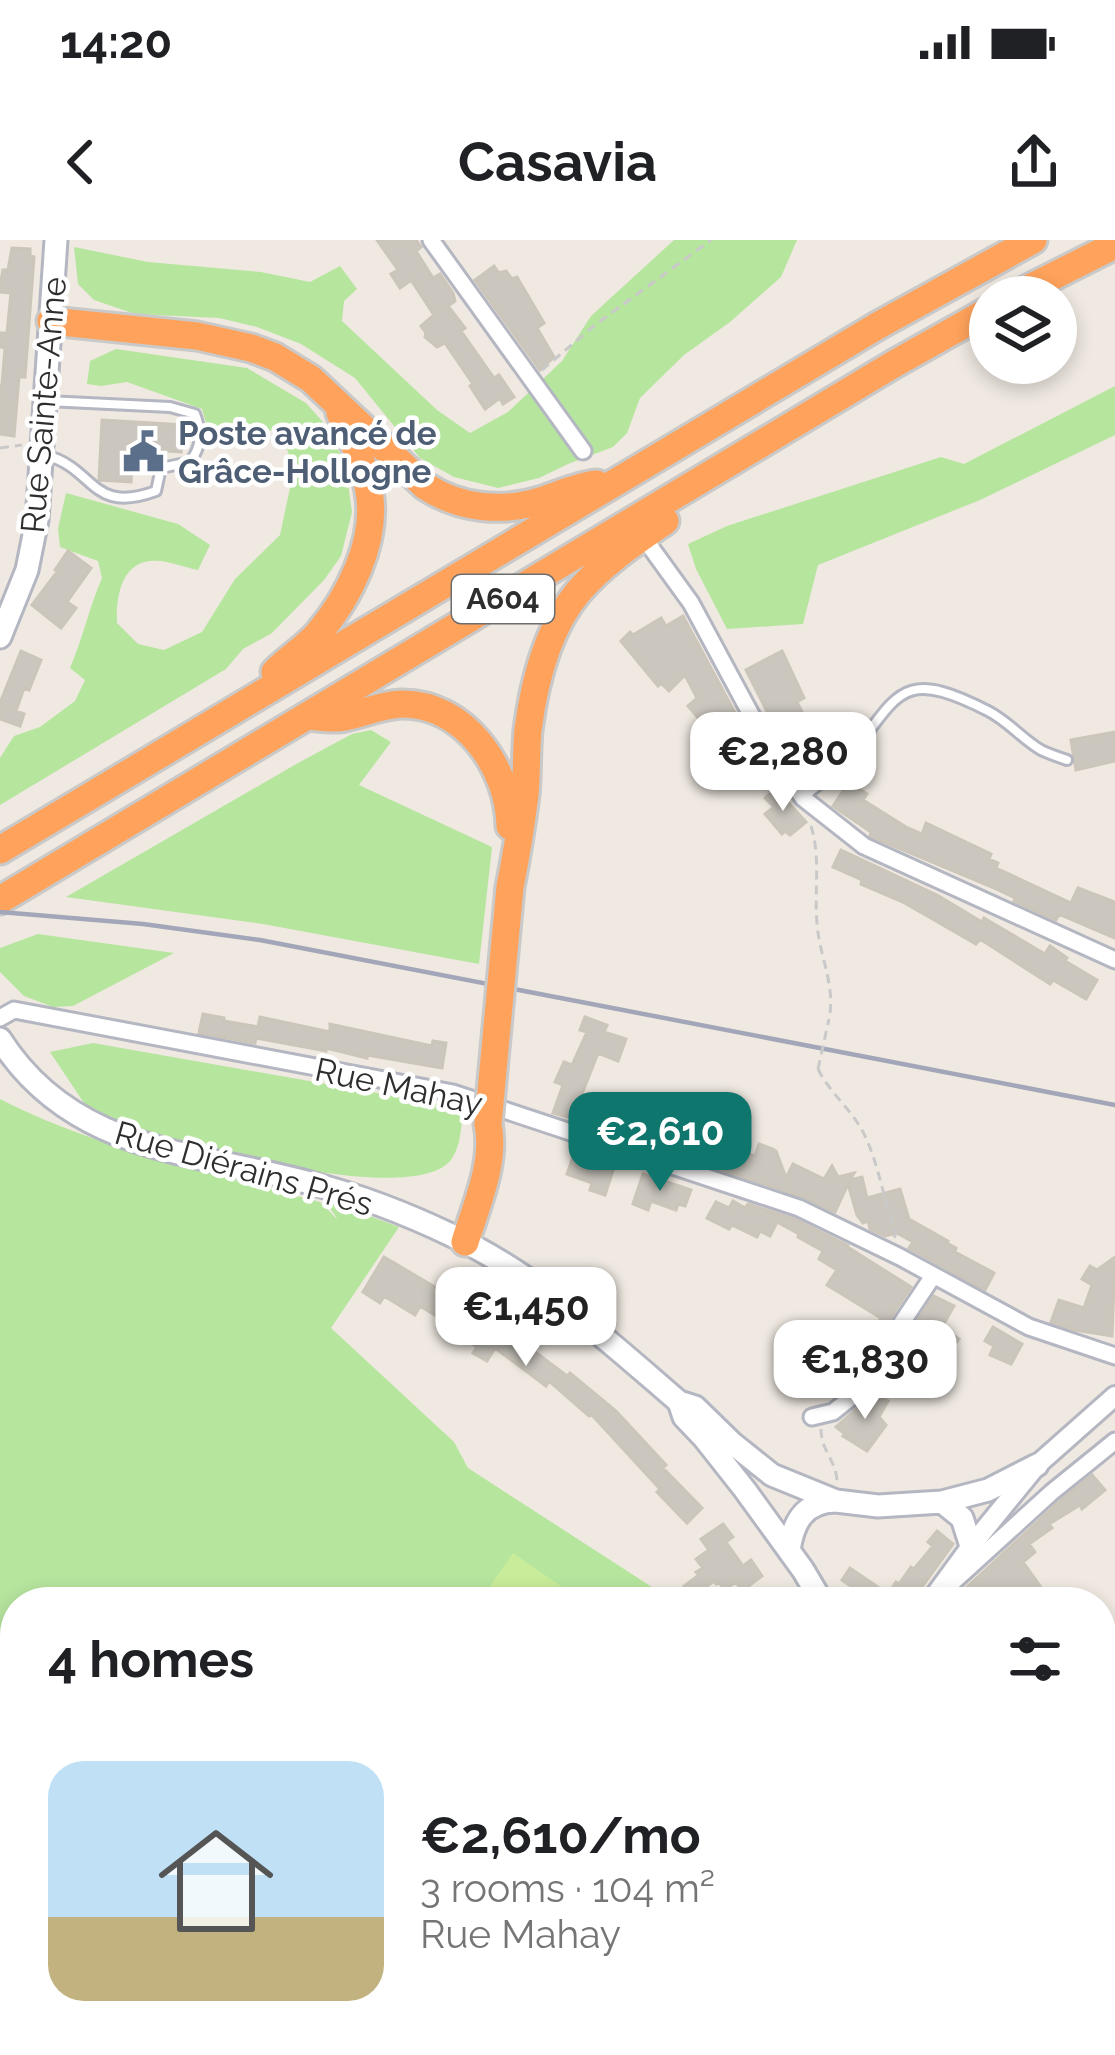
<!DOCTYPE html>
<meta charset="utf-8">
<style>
:root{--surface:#fff;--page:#f2f2f2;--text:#202124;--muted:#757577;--accent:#0f766e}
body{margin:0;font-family:Raleway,sans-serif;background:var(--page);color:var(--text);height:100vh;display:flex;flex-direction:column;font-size:45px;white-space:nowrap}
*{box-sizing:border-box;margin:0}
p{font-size:39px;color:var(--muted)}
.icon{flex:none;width:66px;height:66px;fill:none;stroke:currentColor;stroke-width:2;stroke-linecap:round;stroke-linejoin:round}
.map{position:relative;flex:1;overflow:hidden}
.sheet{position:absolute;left:0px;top:1347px;width:1116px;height:468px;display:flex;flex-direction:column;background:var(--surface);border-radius:48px 48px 0 0;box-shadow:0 6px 18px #0003}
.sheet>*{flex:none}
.fabs{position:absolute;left:969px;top:36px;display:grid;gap:24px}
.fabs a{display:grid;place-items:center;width:108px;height:108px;border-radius:50%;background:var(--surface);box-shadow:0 6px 18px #0003;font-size:60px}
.price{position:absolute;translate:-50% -102px;padding:0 27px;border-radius:24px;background:#fff;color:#222;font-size:39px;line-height:78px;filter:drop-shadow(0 3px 6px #0008)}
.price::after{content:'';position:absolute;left:50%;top:72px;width:36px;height:27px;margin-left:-18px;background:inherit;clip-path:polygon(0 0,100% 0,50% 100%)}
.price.current{background:var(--accent);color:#fff}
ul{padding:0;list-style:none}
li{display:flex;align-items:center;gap:36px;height:300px;padding:0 48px}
li span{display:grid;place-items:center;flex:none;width:336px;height:240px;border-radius:36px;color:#555}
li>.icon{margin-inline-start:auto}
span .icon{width:144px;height:144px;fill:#fffc;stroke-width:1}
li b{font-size:51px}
h2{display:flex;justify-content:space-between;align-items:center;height:144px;padding:0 48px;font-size:51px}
.status{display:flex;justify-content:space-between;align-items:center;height:84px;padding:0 60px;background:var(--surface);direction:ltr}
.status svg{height:33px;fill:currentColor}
header{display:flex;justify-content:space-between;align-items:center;height:156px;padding:0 48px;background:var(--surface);font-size:54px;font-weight:700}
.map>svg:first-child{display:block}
</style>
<div class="status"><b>14:20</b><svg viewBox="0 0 49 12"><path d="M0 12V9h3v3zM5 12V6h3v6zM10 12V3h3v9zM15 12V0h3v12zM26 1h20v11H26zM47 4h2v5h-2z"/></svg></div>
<header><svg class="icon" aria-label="back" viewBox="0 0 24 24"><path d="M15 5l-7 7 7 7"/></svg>Casavia<svg class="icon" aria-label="share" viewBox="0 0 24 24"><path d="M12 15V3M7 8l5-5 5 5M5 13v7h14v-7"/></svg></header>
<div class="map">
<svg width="1115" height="1815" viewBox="0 0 1115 1815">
<rect width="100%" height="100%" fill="#efe9e1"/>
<path fill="#b6e59e" d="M674,0H797L781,37L730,82L684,115L640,158L627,193L613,207L568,224L539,238L498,248L454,237L420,218L355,138L301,104L257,87L219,78L135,74L94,60L78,44L74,7L148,22L261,32L310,42L340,26L357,49L344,61L342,81L437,170L470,193L508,172L562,121L591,76Z
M116,109L247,128L306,163L330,190L346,229L352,272L341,316L324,340L272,393L243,409L226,429L0,565V518L14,496L40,487L75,461L85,440L70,428C83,398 89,368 102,338L98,321L60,307L58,289L66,253L178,284L210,305L198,330C184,327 164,319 150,321C120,324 116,360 117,383L138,404L164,410L202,392L235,339L280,295L294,229L281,192L270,190L258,209L211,200L202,169L127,142L101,146L87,144L90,121Z
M1115,146V195L980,260L818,325L803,384L727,389L696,329L688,304L727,286L941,217L964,224Z
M371,490L391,502L359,545L492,607L479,724L263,684L66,657L298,523L352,494Z
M38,694L174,713L73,766L53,767L24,756L0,732V708Z
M93,803L462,868C462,885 461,909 449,922C403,969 159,897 96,881L50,812Z
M0,859C99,910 214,933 320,962L338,980L324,959L399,987L331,1088L454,1202L468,1228L675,1362H161L154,1351L131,1362H15V1421L0,1428Z
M1115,1459V1610L1101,1616V1468Z
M1115,1788V1815H723L727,1800H1068L1081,1811L1095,1808Z
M413,1800H706L701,1815H421Z"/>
<path fill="#c9ec9a" d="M513,1313L584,1362H479Z
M1101,1637L1105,1687L1115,1697V1788L1095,1808L1081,1811L1068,1800H1101Z"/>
<path fill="#cbc7bf" stroke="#cbc5ba" stroke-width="3" d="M377,0H416L421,7L416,11L433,38L440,34L453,53L455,61L448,66L465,88L461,91L494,138L499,135L514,157L503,164L500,158L485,169L470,146L473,144L445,103L437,107L425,97L426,93L421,86L434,75L411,40L400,48L391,34L398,30Z
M12,8L30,9V16L34,17L25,137H19L14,196L0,194V145H2L5,108L0,107V93H7L11,53L0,52V46L3,30H8Z
M494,26L499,33L506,31L512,39L517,37L544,83L537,88L554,117L540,130L475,40Z
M102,180L183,185L181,212L133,209L131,242L99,240Z
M68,311L91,328L67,362L76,368L61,388L32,365L57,332L55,330Z
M683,376L748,497L738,502L735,496L727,500L710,470L700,480L688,466L697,458L685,435L669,451L661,443L658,446L621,401L630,392L633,395L661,378L666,386Z
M21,411L41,420L29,450L24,448L16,471L24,474L20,486L0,479V463Z
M782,411L804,458L797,462L811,490L823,485L837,518L828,527L827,524L807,534L779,485L775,487L746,430Z
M1115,492V521L1076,530L1071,500Z
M849,542L867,554L863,560L906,587L922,594L926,583L991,614L989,619L998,623L996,628L1071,663L1078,648L1115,662V698L1059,674L1056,680L1014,661L1015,658L992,647L870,596L871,592L833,566Z
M776,549L806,582L790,595L785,591L782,594L765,574L774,567L765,558Z
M841,610L937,655L982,682L984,678L1045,714L1050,706L1067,718L1065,721L1097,740L1086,759L1053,740L1050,744L980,699L976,704L903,662L861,644L862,640L833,627Z
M203,774L224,778V781L258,787L260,777L330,792V784L432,806L433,801L446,803L442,828L367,815V818L326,808V811L256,798L255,803L199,793Z
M585,777L607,785L604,792L626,799L618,821L598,813L582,854L599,860L591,884L553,873L563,845L555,842L564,822L572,825L587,792L580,790Z
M619,875L677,897L671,913L612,892Z
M692,899L712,905L713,901L755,916L759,904L773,909L776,911L786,938L793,924L824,939L832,926L838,937L854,933L850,940L862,937L867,958L900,949L909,979L948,1001L947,1003L956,1008L955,1012L994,1033L985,1050L909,1008L913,1002L897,993L885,996L870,989L868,981L863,983L857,975L848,944L835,972L803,957L705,924L707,918L688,911Z
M575,911L615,924L605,955L590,950L592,943L567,934Z
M643,934L691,950L685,966L678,964L676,970L651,961L648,970L633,964Z
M733,961L745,968L748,964L794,979L849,1006H846L911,1047L862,1121L842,1109L852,1093L866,1103L881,1078L827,1045L837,1030L819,1019L823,1011L798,997L799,994L777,982L770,996L760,991L757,997L732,985L729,989L707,978L716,962L729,968Z
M384,1017L501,1086L567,1136L570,1133L616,1171L666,1225L663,1228L702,1268L687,1283L657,1252L660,1249L591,1174L589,1176L549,1141L546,1146L495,1108L487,1121L473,1113L477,1107L457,1094L459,1090L420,1066L415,1075L384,1056L380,1063L363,1052Z
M1115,1017L1112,1096L1075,1090L1051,1082L1059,1060L1084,1068L1092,1045L1082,1039L1090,1026L1097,1030Z
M934,1056L954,1066L942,1087L959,1099L947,1115L941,1110L919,1138L915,1134L906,1149L882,1134Z
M993,1087L1022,1104L1011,1124L990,1115L994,1106L985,1101Z
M870,1152L888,1161L879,1177L886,1185L867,1211L843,1196L845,1194L836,1187L861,1165Z
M1092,1235L1105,1250L1082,1269L1080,1265L1049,1284L1052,1288L1029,1304L1035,1312L1023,1322L1045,1353L1032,1362H1018L1013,1355L1002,1362L995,1351L979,1362H951L1060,1261Z
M723,1284L733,1297L726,1302L743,1326L751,1320L762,1336L742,1351L736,1342L724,1350L719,1342L716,1344L714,1341L692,1357L684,1346L699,1335L696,1332L703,1328L696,1319L709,1310L701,1299Z
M937,1291L953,1304L911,1362H874L842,1340L850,1328L888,1354L896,1342L899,1344L911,1327L914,1329L933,1306L928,1302Z"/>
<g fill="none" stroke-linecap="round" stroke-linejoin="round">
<defs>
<path id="service" d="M45,215C96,228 90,275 156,251L161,228L190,222C202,206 202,192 195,174L170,167L47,161
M804,557C818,544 835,534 847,520C899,456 898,425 988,471C1008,481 1022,499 1041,510C1049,514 1058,517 1067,520"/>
<path id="minor" d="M431,0L583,211
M649,305L691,363L769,508L803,558L864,606L1115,720
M0,778L14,770L453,853L799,968L900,1017L1029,1087L1115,1116
M812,1177L833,1172L853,1156L933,1036
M941,1353L1052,1252L1115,1201"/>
<path id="tertiary" d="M930,1362L971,1306L1037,1225L1115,1156"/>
<path id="secondary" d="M0,397L27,330L37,280L56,0
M0,799C73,914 196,911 314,944C361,956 407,974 451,995C538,1036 607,1100 679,1162L695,1167L732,1203L772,1235L836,1261L878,1266L942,1262L988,1250L1037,1225
M679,1162L684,1177L704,1198L745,1250L803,1330L822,1362
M942,1262L962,1278L971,1306
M789,1311C793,1282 804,1262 835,1261
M708,1815L713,1800"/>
<path id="motorway" d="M1012,57L1115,5
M51,81L197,96L251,108L275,117L311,139L425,246C460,269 503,273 543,260C561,254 578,246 597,244
M275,432C288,419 304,409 317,395C349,358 378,301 369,251C364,223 352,198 340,173
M307,476C319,477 333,480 345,477C364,473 381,465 401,464C465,463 509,528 510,586
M0,610L879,85L1033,0
M510,647C516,617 521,586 525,555C527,534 526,512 528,490C534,444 548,387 579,351C603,323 635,302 665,281
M0,660L894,124L990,70
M465,1002C476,966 496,922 488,884"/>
</defs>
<use href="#service" stroke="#b4b7c1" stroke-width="14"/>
<use href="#minor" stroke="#b4b7c1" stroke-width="21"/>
<use href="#tertiary" stroke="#b4b7c1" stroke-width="24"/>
<use href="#secondary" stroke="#b4b7c1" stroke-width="27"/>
<use href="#motorway" stroke="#c9c9c9" stroke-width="33"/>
<path stroke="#c9c9c9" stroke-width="3" stroke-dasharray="9 6" stroke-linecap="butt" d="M542,130L595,85L711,0
M0,208L22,205
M811,586C821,618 814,650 817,683C819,716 836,745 829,779
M818,829C829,852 851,869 863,892C879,923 883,960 896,993L894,998
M821,1189C821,1211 836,1220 837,1241"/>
<use href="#service" stroke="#fff" stroke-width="8"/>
<use href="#minor" stroke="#fff" stroke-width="15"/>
<use href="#tertiary" stroke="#fff" stroke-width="18"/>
<use href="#secondary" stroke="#fff" stroke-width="21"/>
<use href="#motorway" stroke="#ffa35c" stroke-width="27"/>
<path stroke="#a3a6b8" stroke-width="4.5" d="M0,672L143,684L260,700L1115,865"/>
<defs>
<path id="motorway-bridge" d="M488,884L510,647"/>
</defs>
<use href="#motorway-bridge" stroke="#c9c9c9" stroke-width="33" stroke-linecap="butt"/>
<path stroke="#c9c9c9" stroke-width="3" stroke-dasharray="9 6" stroke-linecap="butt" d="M818,829L829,779"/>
<use href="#motorway-bridge" stroke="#ffa35c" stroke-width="27"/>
</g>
<defs>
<symbol id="civic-bare" viewBox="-9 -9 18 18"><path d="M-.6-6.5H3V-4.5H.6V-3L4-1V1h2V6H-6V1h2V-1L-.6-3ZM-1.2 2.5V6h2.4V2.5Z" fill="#5c6f8a" stroke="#fff" stroke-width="2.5" paint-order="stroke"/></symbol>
</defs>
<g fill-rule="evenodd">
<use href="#civic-bare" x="114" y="182" width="59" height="59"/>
</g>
<g text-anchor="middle" stroke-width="9" stroke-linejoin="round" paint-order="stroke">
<rect fill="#fff" stroke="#6d6d6d" stroke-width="3" x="452" y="335" width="102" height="48" rx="9"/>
<g font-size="30" font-weight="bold" fill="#2e2e2e">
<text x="503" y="369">A604</text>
</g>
<g font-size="33" fill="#2e2e2e" stroke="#fff">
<text transform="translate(43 165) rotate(-85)" y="12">Rue Sainte-Anne</text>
<text transform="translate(399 846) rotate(12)" y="12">Rue Mahay</text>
<text transform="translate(244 928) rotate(16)" y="12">Rue Diérains Prés</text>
</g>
<g font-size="33" font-weight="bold" fill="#4e5e75" stroke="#fff" text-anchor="start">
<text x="178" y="205">Poste avancé de<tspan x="178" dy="38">Grâce-Hollogne</tspan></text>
</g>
</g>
</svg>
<div class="fabs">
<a><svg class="icon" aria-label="layers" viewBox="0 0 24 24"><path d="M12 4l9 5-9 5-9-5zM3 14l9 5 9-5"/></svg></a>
</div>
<b class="price" style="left:783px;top:574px">€2,280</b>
<b class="price current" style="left:660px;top:954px">€2,610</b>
<b class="price" style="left:526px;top:1129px">€1,450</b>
<b class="price" style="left:865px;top:1182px">€1,830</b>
<section class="sheet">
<h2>4 homes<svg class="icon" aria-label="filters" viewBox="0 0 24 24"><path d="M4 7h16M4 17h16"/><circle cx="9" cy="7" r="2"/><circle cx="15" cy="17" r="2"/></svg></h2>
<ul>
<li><span style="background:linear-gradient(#bfe0f5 65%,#c2b280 0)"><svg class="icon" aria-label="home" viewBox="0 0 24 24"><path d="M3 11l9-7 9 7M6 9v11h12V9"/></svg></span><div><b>€2,610/mo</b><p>3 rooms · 104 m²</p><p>Rue Mahay</p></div></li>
</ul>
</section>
</div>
